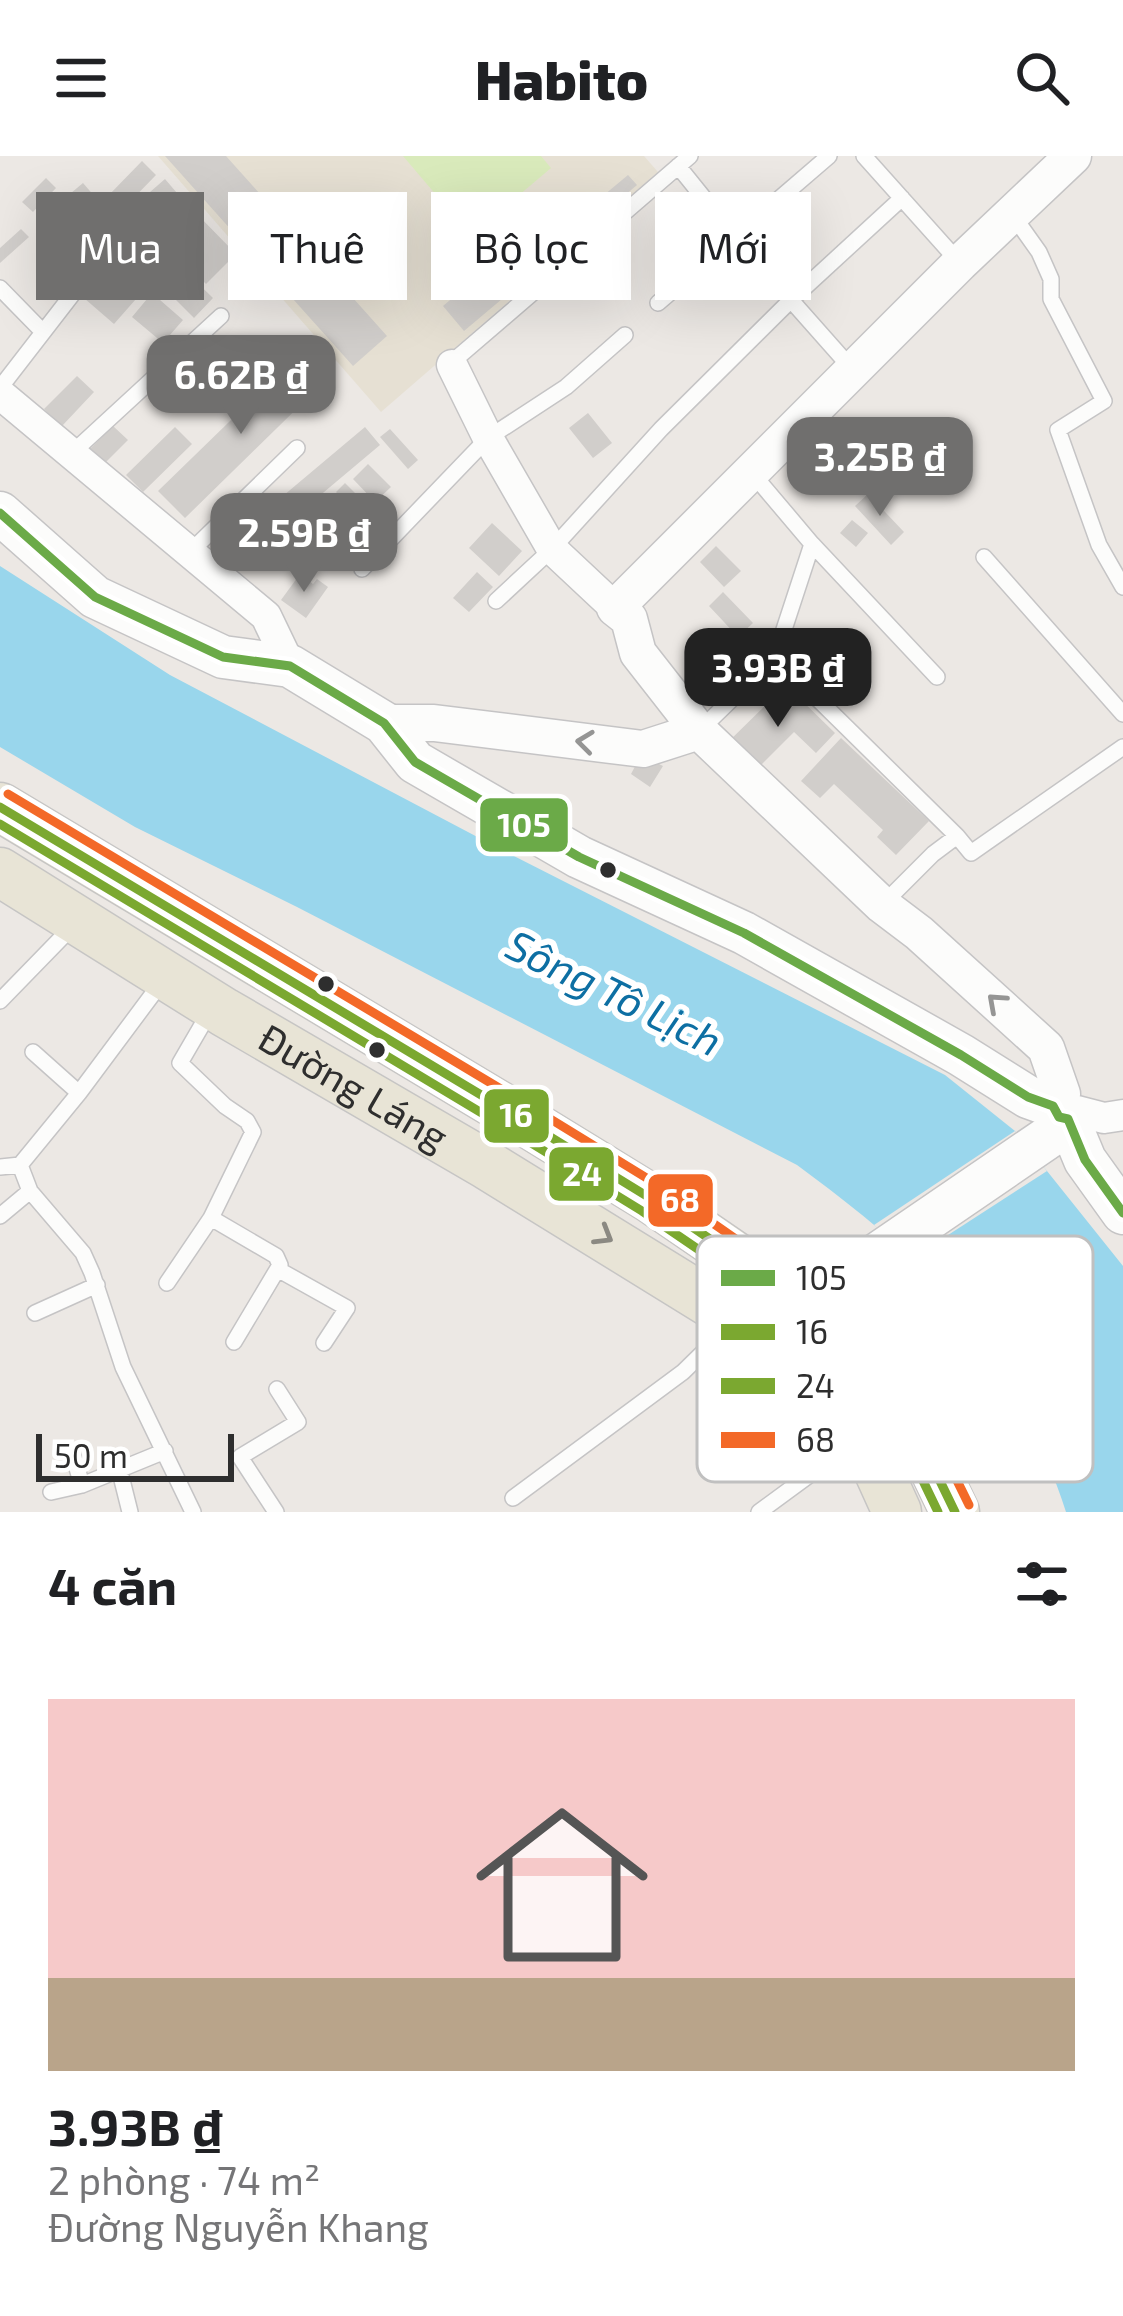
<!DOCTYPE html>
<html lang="vi">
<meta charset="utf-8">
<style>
:root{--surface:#fff;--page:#f2f2f2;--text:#202124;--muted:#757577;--line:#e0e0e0;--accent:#706f6e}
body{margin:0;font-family:"Exo 2",sans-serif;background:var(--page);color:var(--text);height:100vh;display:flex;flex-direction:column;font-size:45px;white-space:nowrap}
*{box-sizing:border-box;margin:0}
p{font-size:39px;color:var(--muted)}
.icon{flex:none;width:66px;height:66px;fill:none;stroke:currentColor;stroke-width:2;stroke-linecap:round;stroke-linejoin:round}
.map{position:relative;height:1356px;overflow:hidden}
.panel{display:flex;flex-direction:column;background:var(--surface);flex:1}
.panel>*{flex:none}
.top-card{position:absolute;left:36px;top:36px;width:1053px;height:108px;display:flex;gap:24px}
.scale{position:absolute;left:36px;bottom:30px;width:198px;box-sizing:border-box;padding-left:12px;border:6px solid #2e2e2e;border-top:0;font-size:33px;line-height:42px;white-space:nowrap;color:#2e2e2e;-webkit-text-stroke:9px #fff;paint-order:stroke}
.price{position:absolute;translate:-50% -102px;padding:0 27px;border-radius:24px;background:var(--accent);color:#fff;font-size:39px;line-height:78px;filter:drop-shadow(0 3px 6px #0008)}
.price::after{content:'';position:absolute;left:50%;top:72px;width:36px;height:27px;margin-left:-18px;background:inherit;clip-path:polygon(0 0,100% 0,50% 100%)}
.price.selected{background:#222;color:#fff}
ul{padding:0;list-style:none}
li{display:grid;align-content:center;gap:24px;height:636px;padding:0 48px}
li+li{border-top:3px solid var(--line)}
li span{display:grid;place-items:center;height:372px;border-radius:0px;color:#555}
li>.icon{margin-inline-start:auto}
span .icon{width:216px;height:216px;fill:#fffc;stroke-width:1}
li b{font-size:51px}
h2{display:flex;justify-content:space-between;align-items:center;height:144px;padding:0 48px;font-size:51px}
.pill{padding:0 42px;border-radius:0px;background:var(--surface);box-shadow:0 12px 48px #0002;font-size:42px;line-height:108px}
.pill.selected{background:var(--accent);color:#fff}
header{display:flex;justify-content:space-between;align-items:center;height:156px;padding:0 48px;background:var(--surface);font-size:54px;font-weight:800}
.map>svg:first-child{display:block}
</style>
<header><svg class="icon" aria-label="menu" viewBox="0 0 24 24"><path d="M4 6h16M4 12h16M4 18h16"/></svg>Habito<svg class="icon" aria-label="search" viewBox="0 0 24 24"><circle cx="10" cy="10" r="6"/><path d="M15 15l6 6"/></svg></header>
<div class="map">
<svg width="1123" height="1356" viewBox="0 0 1123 1356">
<rect width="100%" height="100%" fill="#ece8e4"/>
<path fill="#e6e0d3" d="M158,0H644L658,16L381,256Z"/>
<path fill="#d9eabb" d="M403,0H541L551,12L471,80Z"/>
<path fill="#99d6ec" d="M0,410L170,519L504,695L945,919L1015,975L1123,1110V1356H1066C1055,1320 1039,1287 1021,1253C1002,1218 985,1181 958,1150C911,1096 854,1051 797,1009L297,751L135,671L0,591Z"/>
<path fill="#ece8e4" d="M1015,975L1047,1015L911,1103L874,1069Z"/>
<path fill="#d1cecb" d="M165,0H226L387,180L353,210Z
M142,5L156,19L121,55L107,41Z
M628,19L637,29L464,175L443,150L568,44L580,59Z
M46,22L56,32L33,56L22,46Z
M165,23L177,37L139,70L127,56Z
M83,27L96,42L85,53L71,37Z
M180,39L190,51L154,82L144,70Z
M195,56L236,98L206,128L164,86Z
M21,73L29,81L0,107V92Z
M178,108L213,142L194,162L159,127Z
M99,111L136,143L114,168L77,136Z
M152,137L183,164L163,187L132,161Z
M297,200L323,227L185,362L158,335Z
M77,220L94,236L62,270L44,253Z
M588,257L612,287L593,302L569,272Z
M113,270L128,284L105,307L90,293Z
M175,271L192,288L143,336L126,319Z
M365,271L380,289L286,368L271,350Z
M390,273L418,304L408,313L380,281Z
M368,308L391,331L375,346L353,323Z
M345,327L367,349L357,359L336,336Z
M868,338L904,376L891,389L855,350Z
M332,341L368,376L357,387L321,352Z
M852,364L868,377L856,391L840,377Z
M492,367L522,395L499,420L469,392Z
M278,378L302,399L290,413L266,392Z
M716,390L741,415L724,431L700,406Z
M477,416L493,431L469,456L453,442Z
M300,418L313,428L317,423L328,431L306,462L281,444Z
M723,436L753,467L738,481L709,450Z
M786,529L835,577L816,597L794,576L752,618L724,590Z
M841,582L929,665L896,699L877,681L883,674L834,628L820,642L801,625Z
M641,599L663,610L650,631L631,618Z"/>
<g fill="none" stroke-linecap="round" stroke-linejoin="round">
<defs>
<path id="service" d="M864,0L958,105
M678,10L736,82L852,213
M624,57L690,0
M1012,58L1039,96L1051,123V143L1104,245L1058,274L1099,389L1123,431
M0,132L43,176
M658,147L829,0
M451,207L572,103
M0,232L126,69
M71,298L221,160
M812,388L937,521
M189,397L297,292
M984,401L1123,558
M362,413L488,282L566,231L625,179
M496,445L552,393L661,273L791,144L902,42
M775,501L957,680
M701,573L775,501L812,388L752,317
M884,747L933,698L957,680L971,697L1123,591
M164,823L79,937L20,1009L30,1035L83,1097L92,1117L123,1211L193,1356
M0,845L72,771
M33,896L79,937
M0,1011L20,1009
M0,1060L30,1035
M211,1062L276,1100L280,1109L234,1186
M279,1114L347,1152L324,1187
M167,1127L211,1062L253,976L247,965L225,950L180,907L209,857
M35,1157L97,1129
M74,1302L82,1329
M119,1312L130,1356
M51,1336L82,1329L165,1295
M513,1342L683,1216L731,1169
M276,1356L240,1301L298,1266L277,1233
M759,1356L853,1287"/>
<path id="minor" d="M452,209L488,282L552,393L615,452
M0,238L266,460L290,510
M1077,955L1104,962L1123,959"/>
<path id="tertiary" d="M384,567H434L643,593L699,575
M1062,938L1046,892L919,777L882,749L699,575L638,497L629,463L615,452L960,107L1073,0"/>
<path id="secondary" d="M0,357L95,441L223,501L290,510L384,567L415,606L579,701L744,777L961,899L1028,941L1053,950L1059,961L1068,963
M1068,963L1085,1004L1123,1057
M800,1151L1056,976L1063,963"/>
<g id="primary">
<path d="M0,651L518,961L650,1042L758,1116L800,1151L907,1269L926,1296L955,1356"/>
<path id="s1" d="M0,716L224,856L487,1009L727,1157L784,1204L856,1285L878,1314L897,1356"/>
</g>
</defs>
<use href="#service" stroke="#c5c4c5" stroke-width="18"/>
<use href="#minor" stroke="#c5c4c5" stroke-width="33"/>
<use href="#tertiary" stroke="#c5c4c5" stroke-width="39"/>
<use href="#secondary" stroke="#c5c4c5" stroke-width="45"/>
<use href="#primary" stroke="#c6c5c4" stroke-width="51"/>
<use href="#service" stroke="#fcfcfb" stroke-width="15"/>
<use href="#minor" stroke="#fcfcfb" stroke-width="30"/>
<use href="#tertiary" stroke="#fcfcfb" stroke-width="36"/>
<use href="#secondary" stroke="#fcfcfb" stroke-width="42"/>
<use href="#primary" stroke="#e8e4d6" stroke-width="48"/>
<defs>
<path id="bus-1" d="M0,357L95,441L223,501L290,510L384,567L415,606L579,701L744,777L961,899L1028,941L1053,950L1059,961L1068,963
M1068,963L1085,1004L1123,1057"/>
<path id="bus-2" d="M0,651L518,961L650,1042L758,1116L800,1151L907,1269L926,1296L955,1356"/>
<path id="bus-3" d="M0,668L510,974L642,1055L749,1128L790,1162L895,1278L913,1304L938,1356"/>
<path id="bus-4" d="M8,638L526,948L658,1029L766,1104L811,1141L918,1259L939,1288L969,1349"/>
</defs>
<use href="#bus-1" stroke="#fff" stroke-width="18"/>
<use href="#bus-2" stroke="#fff" stroke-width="18"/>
<use href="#bus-3" stroke="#fff" stroke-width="18"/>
<use href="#bus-4" stroke="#fff" stroke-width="18"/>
<use href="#bus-1" stroke="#6baa48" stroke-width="9"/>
<use href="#bus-2" stroke="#7ba830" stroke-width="9"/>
<use href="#bus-3" stroke="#7ba830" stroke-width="9"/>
<use href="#bus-4" stroke="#f36928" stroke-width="9"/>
</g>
<defs><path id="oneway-chevron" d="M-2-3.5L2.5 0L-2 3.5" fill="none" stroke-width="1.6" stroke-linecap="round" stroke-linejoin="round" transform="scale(3)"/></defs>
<g stroke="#959594">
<use href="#oneway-chevron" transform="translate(585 586) rotate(-173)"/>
<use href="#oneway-chevron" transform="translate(996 846) rotate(-138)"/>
</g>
<use stroke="#8b8982" href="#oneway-chevron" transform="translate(604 1080) rotate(31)"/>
<g fill="#2e2e2e" stroke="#fff" stroke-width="4.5">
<circle cx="608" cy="714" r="10"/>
<circle cx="326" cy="828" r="10"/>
<circle cx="377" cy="894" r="10"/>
</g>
<g text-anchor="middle" stroke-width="12" stroke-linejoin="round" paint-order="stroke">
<g font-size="39" fill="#2e2e2e" stroke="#fff">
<text dy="14" stroke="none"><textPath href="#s1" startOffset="414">Đường Láng</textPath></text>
</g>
<g font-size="42" font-style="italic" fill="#0d6fa3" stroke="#fff">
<text transform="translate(614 837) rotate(26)" y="15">Sông Tô Lịch</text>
</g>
</g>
<rect x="697" y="1080" width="396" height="246" rx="18" fill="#fff" stroke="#c0c0c0" stroke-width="3"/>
<rect x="721" y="1114" width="54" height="16" fill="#6baa48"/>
<rect x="721" y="1168" width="54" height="16" fill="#7ba830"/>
<rect x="721" y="1222" width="54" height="16" fill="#7ba830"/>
<rect x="721" y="1276" width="54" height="16" fill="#f36928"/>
<g font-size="33" fill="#2e2e2e">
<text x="796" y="1134">105</text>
<text x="796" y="1188">16</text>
<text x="796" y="1242">24</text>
<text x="796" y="1296">68</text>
</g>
<g stroke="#fff" stroke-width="4.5">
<rect x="478" y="640" width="92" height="58" rx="12" fill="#6baa48"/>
<rect x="482" y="931" width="69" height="58" rx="12" fill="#7ba830"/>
<rect x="547" y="989" width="69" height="58" rx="12" fill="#7ba830"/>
<rect x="646" y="1016" width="69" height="57" rx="12" fill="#f36928"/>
</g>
<g font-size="33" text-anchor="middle" font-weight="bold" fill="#fff">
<text x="524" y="681">105</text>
<text x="516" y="971">16</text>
<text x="582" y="1030">24</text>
<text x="680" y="1056">68</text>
</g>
</svg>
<div class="scale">50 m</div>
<b class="price" style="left:241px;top:281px">6.62B ₫</b>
<b class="price" style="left:880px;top:363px">3.25B ₫</b>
<b class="price" style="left:304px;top:439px">2.59B ₫</b>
<b class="price selected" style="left:778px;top:574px">3.93B ₫</b>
<div class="top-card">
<a class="pill selected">Mua</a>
<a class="pill">Thuê</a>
<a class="pill">Bộ lọc</a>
<a class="pill">Mới</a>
</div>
</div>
<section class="panel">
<h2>4 căn<svg class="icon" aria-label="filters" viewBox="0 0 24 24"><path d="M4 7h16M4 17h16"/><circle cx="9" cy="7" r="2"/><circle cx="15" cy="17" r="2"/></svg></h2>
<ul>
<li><span style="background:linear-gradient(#f6c9c9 75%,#b9a48a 0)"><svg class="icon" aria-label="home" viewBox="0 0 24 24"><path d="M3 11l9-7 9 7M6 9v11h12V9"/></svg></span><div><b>3.93B ₫</b><p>2 phòng · 74 m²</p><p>Đường Nguyễn Khang</p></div></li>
</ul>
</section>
